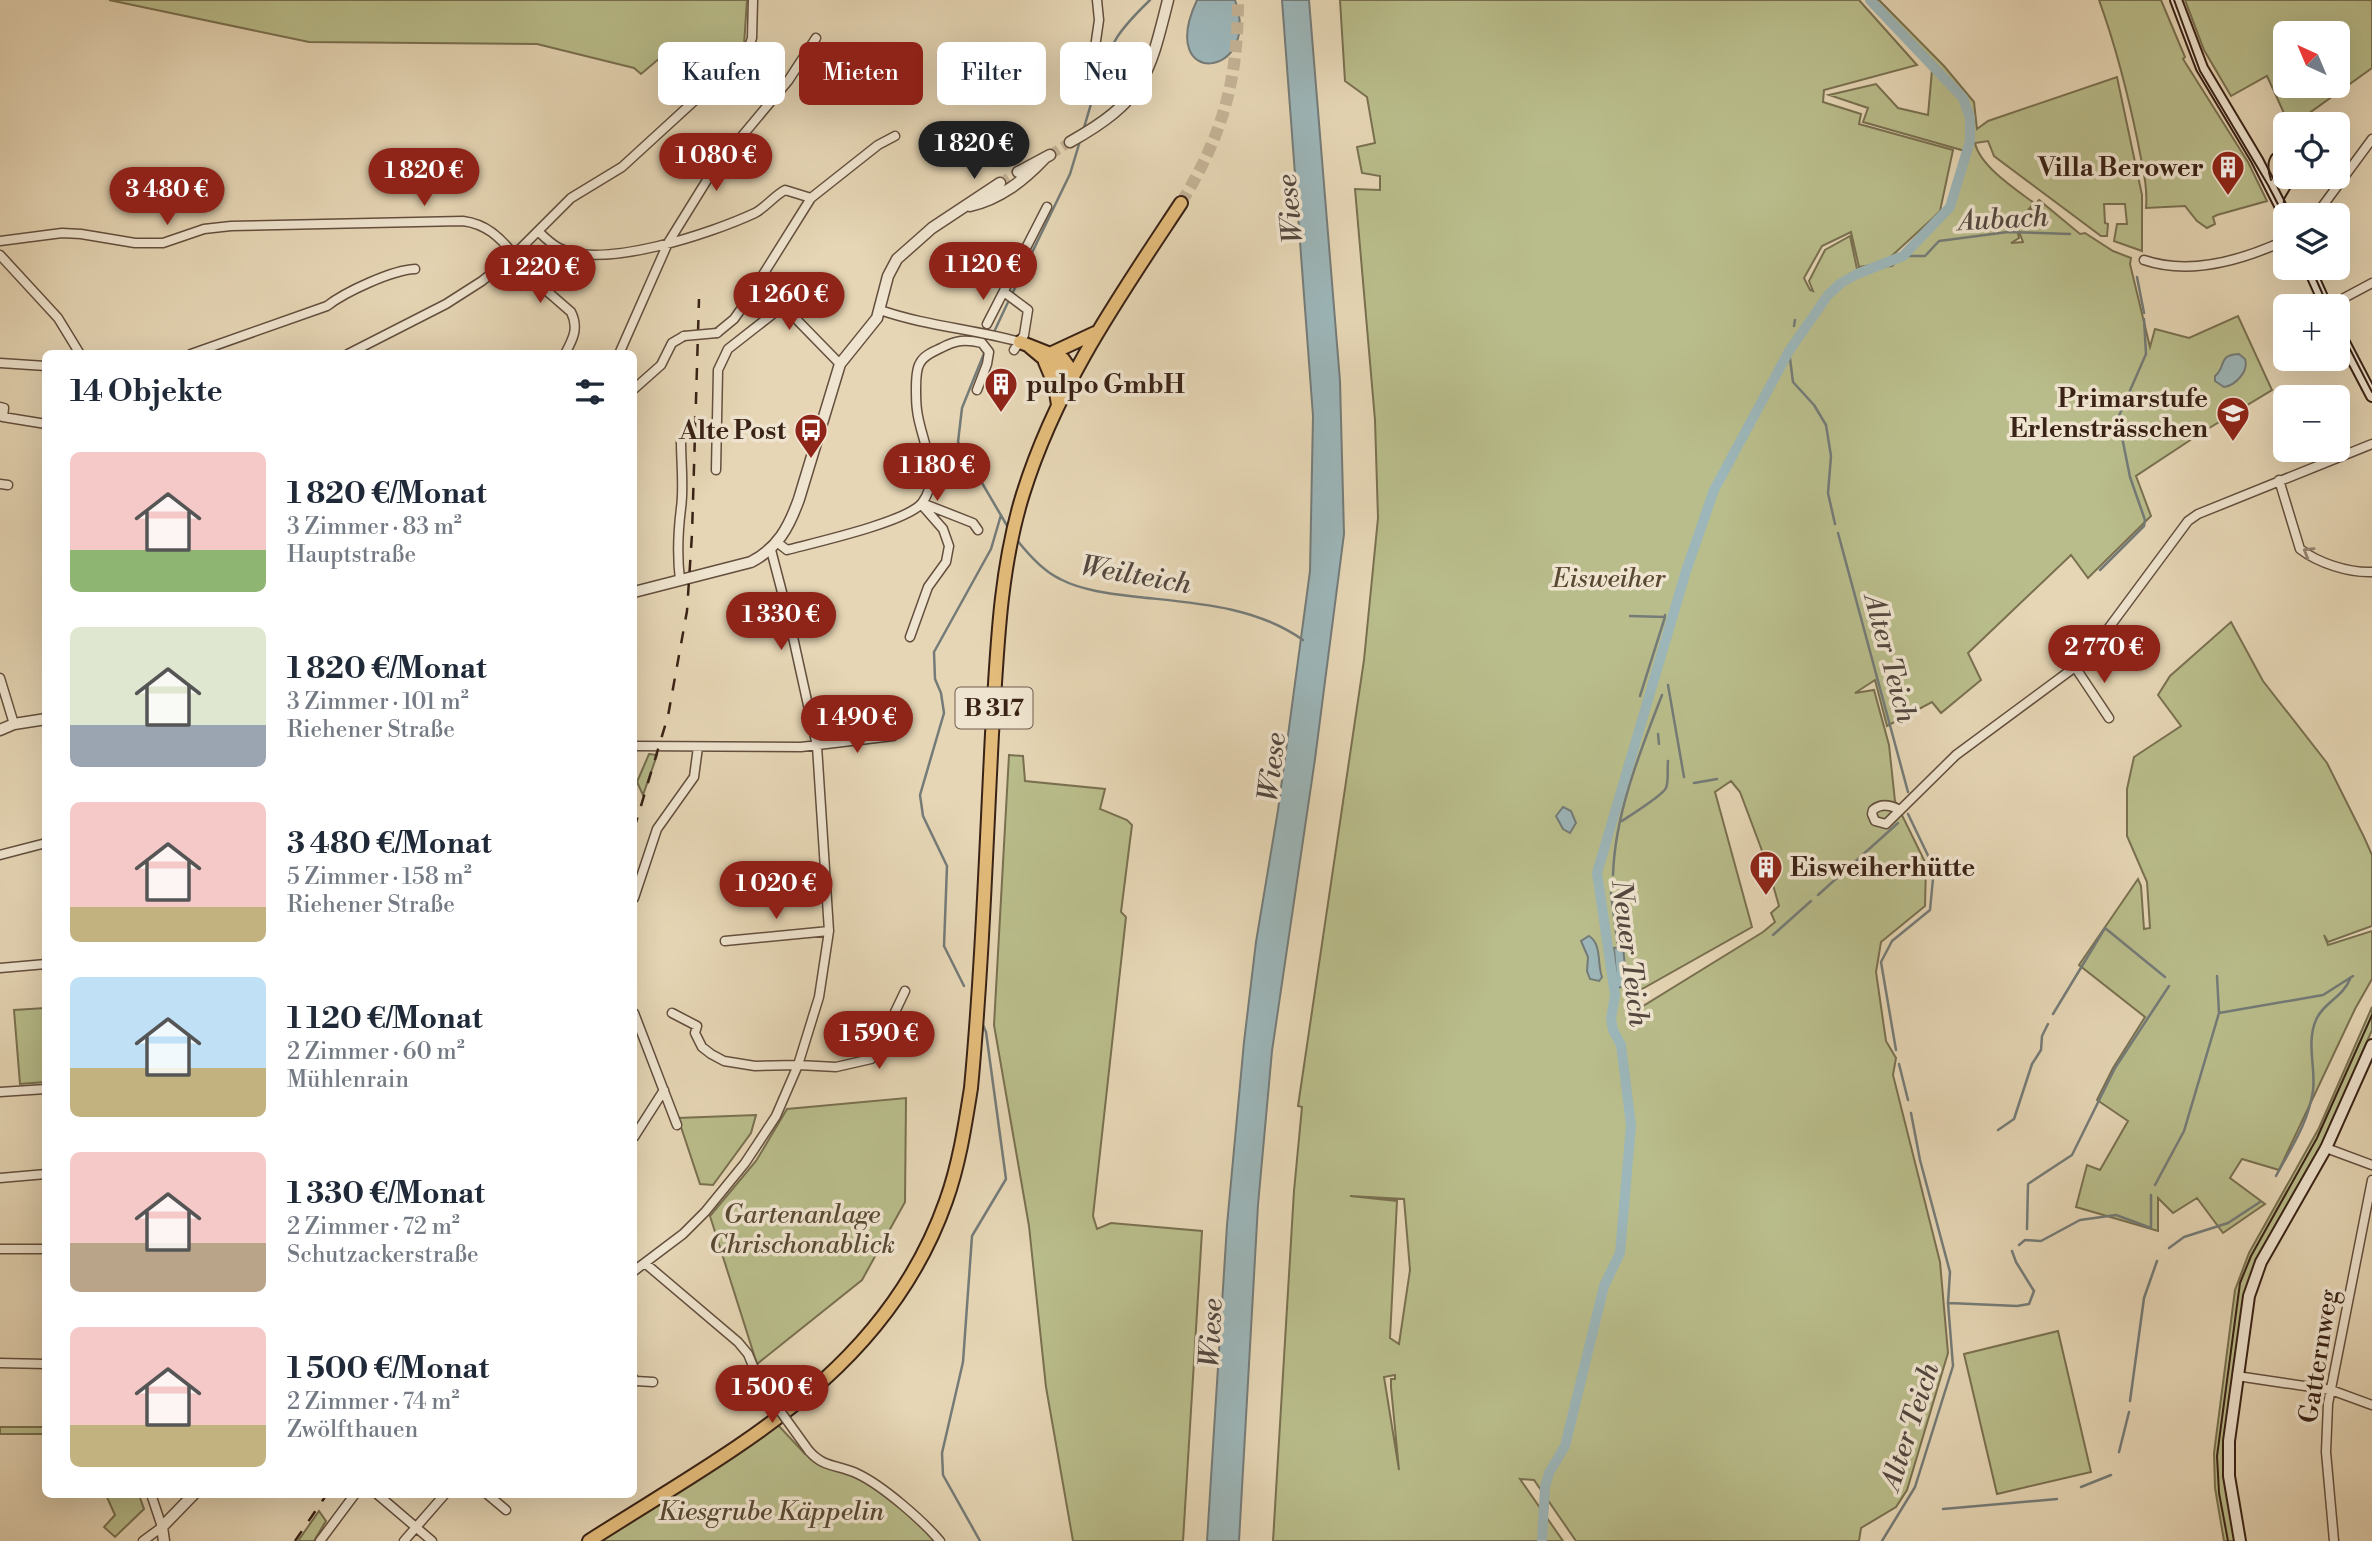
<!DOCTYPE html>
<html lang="de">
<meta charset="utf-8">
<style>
:root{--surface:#fff;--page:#f2f2f3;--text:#1f2937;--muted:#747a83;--accent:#8f2418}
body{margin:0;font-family:"Libre Bodoni",serif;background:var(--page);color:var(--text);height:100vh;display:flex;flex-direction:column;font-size:26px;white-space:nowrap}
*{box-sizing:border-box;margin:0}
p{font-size:23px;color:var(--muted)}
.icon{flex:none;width:38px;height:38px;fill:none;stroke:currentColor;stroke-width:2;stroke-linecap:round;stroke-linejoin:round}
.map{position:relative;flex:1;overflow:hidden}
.side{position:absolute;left:42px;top:350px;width:595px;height:1148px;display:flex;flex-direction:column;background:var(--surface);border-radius:10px;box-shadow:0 7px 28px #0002}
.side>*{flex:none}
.top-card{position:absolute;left:658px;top:42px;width:665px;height:63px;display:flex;gap:14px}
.needle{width:46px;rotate:316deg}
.tools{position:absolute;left:2273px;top:21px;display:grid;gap:14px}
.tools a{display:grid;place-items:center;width:77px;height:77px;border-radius:10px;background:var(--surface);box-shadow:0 7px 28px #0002;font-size:35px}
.price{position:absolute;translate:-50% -60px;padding:0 16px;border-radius:24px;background:var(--accent);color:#fff;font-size:23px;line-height:46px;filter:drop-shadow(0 2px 4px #0008)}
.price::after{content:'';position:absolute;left:50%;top:42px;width:21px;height:16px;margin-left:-10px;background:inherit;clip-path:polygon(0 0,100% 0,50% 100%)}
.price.on{background:#222;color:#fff}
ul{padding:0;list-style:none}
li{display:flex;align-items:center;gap:21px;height:175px;padding:0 28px}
li span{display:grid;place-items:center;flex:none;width:196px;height:140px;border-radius:10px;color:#555}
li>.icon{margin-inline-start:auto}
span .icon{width:84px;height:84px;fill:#fffc;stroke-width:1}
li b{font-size:30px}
h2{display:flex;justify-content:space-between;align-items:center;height:84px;padding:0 28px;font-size:30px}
.tag{padding:0 24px;border-radius:10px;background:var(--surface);box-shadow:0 7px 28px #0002;font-size:24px;line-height:63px}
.tag.on{background:var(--accent);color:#fff}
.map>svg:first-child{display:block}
</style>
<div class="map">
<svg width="2372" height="1541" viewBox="0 0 2372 1541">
<rect width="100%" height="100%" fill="#e6d6b5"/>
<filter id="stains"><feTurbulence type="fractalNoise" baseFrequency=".00286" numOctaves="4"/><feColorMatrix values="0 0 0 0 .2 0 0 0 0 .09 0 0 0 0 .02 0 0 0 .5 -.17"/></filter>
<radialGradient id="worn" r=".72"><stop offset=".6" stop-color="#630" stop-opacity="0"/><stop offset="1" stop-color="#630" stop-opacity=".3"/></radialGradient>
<path fill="#b9bd8b" stroke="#797050" stroke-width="2" fill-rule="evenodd" d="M109,0H747L744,45L734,61L693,94L678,73L661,57L641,74L634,68L537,44L309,42Z
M1340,0H1859L1917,65L1824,90L1823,102L1861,114L1859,124L1953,150L1940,211L1933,218L1884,263L1859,267L1851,232L1822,246L1804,278L1810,290L1813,291L1809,281L1825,250L1850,236L1857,269L1892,266L1952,208L1965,151L1863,122L1868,108L1829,95L1876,84L1898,108L1928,115L1932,70L1868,0H1879L1944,66L1974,102L1977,129L1988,121L2117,77L2142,195V251L2114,241L2117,224H2127L2125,204H2104L2105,223L2108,224L2107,236H2101L1994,156L1988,141L1975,143C1980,166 2015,189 2034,203L2016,225L2019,238L2011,243L2023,242L2017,226L2039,200L2080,234L2085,233L2113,251L2131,258L2130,264L2150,347L2155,329L2189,338L2238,316L2272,390L2201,433L2136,476L2151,516L2088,578L2071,555L1968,653L1981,680L1941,713L1932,702L1887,726L1875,680L1855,693L1874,690L1889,745L1895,801L1926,864L1925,906L1881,942L1876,972L1886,1041L1896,1058L1893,1075L1940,1262L1948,1353L1907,1490L1896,1507L1861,1528L1859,1541H1576L1534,1480L1520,1479L1563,1541H1273L1294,1191L1302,1107L1298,1106L1364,660L1378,518L1375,420L1355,189L1380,190V176L1362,173L1357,147L1375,143L1367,97L1345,81ZM1731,781L1740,792L1767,864L1779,906L1771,913L1775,922L1763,932L1630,1014L1628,997L1752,927L1715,792ZM1350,1196L1404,1199L1410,1270L1399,1344L1390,1338L1397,1201ZM1395,1375V1379H1391V1387L1399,1470L1384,1377Z
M2099,0H2161L2185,57L2183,59L2248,162L2267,201L2217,215L2213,217L2215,224L2207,228L2197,221L2185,206L2146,208C2148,186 2142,165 2138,143C2128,94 2116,47 2099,0Z
M2185,0H2372V68L2294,124H2289L2267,76L2231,96L2204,50ZM2286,33H2338V86H2286Z
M2231,622L2263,681L2327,763L2364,837L2372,855V926L2328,942L2324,935L2328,945L2372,931V979L2355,1009L2279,1170L2242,1159L2230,1178L2265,1204L2223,1233L2197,1198L2173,1213L2158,1198V1231L2076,1207L2087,1165L2100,1170L2128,1121L2097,1100L2113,1068L2145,1017L2079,965L2138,879L2141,886L2144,929L2150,928L2147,882L2127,836V789L2134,757L2181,726L2158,695L2170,676Z
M649,754L657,755L643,795L637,782Z
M1009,755L1023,756L1025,781L1105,789L1100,809L1127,820L1132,825L1121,912L1126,917L1093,1216L1097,1229L1111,1223L1202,1231L1183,1541H1073L1046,1387L1029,1226L994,1025Z
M2372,1007V1030L2321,1147L2255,1265L2245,1294L2224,1455L2225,1483L2236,1541H2224L2215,1488L2214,1453L2235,1290L2249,1253L2319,1128Z
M45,1008V1082L20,1084L14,1010Z
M906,1098L905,1202L862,1280L757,1364L710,1216L756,1161L787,1109Z
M756,1115L751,1133L713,1185L700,1184L678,1118Z
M2058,1331L2091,1472L1997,1494L1964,1354Z
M777,1424L805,1454L809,1451L861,1475L940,1541H599Z
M0,1427H45V1471L44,1434H0Z
M106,1495H139L144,1509L115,1537L104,1527L115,1515Z
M319,1511L326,1521L314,1541H298Z"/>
<path fill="#9cb6b9" stroke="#747b78" stroke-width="2" d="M1197,0H1235C1263,79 1155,90 1197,0Z
M1282,0H1309L1340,381L1344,534L1315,759L1272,1051L1258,1205L1239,1541H1207L1227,1225L1244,1042L1256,942L1278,810L1310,571L1313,416Z
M2239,354L2245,359C2249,371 2236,385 2224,387L2215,381V376C2227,366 2217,355 2239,354Z
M1563,807L1571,811L1576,823L1570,833L1563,829L1556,816Z
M1589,936C1602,944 1597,964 1602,977L1599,981L1590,979L1587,971L1588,957L1581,941Z
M1623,947L1627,986L1617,988L1614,948Z"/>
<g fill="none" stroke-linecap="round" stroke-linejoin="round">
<path stroke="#747b78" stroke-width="2.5" d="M1098,81C1110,42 1121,28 1150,0
M1083,131L1096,87
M1903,256H1925L1939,241L2008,232L2070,234
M2137,277L2144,313
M1012,294L1070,174L1080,141
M1794,326L1795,320
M994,332L1009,300
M985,351L962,408L958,442L1009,529
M1789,351L1793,382L1814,405L1826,425L1831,456L1828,493L1835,524
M2118,418L2146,354L2144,319
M1838,533L1908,792
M1017,540C1028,554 1043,571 1060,579C1083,591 1113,594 1138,597C1195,603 1255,606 1303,640
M2100,570L2144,526L2145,520L2130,477L2121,432
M1630,616L1665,617V615
M1668,685L1684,777
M1640,696L1665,617
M1658,734L1659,744
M1694,783L1717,779
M1622,821C1631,815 1663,795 1666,788C1669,781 1667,769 1668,761
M1613,875C1615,813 1640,752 1662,695
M1611,893L1618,947
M1818,895L1898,823
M1773,935L1811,901
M2217,976L2219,1013
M964,986L944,946L947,866L923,816L920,795L944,713L941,693L935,679L934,652L991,549L1001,515
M1615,993L1617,988
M2053,1014L2105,928L2165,977
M1896,1050L1881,962L1892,941L1930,910L1934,868L1908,814
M1899,1064L1908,1100
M1998,1130L2014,1119L2032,1064L2041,1050L2042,1036L2048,1024
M2276,1176C2291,1148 2308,1123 2313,1091C2316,1069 2306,1042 2316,1020C2323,1003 2343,997 2350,979
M2155,1185L2184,1131L2219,1013L2323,995L2353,976
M2027,1229L2028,1184L2072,1155L2115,1068L2169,986
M2019,1245L2025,1240L2041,1241L2080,1220L2116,1215L2151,1228V1195
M2169,1248L2184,1237L2228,1223L2260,1202
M1949,1303L2017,1306L2029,1304L2034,1291L2016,1262L2012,1251
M2130,1401L2144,1298L2157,1261
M2119,1452L2129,1412
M2081,1487L2111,1475
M1943,1509L2057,1499
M980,1541L943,1475L942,1453L963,1362L972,1236L1006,1179L986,1032L983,1025
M1882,1541L1915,1487L1953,1366L1948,1303L1950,1272L1920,1160L1911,1113"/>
<path stroke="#9cb6b9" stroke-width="10" d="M1542,1541L1545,1487L1549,1473L1565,1446L1604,1286L1620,1253L1631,1125L1621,1045L1613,1030L1611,1019L1615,995L1597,873L1686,571L1714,490L1789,351L1828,295L1841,283L1857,274L1903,256L1950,207L1970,141V118L1963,98L1870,0"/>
<path stroke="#c3b295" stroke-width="10" stroke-dasharray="10 5" stroke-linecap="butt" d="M1050,155L1070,142
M1000,183L1018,172"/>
<path stroke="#c3b295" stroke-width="12" stroke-dasharray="12 6" stroke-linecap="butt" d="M1181,203C1223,134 1238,81 1238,0"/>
<defs>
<path id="minor" d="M1097,0L1099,20L1091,75L1101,88L1125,104
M2316,215L2372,139
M538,231C544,237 551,244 559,248C603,270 712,233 755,213C766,207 774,196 785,190L811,198
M0,241L62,233L81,234L135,243H163L204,229L231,226L463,221C486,224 500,237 514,255
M0,255L58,318L80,354
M510,259L571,312C579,328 573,339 565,354
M2144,260C2191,276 2243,260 2286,240
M758,280L840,364
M1004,292L1028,310L1024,335L1014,350
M2329,306L2372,283
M880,310C926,326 973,329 1020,342
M987,324L1047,207
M717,333L734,319L744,305L811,198L878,145L895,136
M191,354L327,306C345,292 392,270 415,269
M348,354L446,304L482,281L514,255L571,198L622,167L693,102L725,77L747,53L752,38L753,0
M619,354L668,243L712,172L788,81L816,38
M0,363L46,366
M634,389L661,365L672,343L684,336
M0,407L4,408L3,417L46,424
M716,470L718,370L728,349L783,306
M2279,480L2300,549C2318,563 2349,573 2372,572
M0,484L8,485
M922,503L973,523L978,530
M778,543L787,550C813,543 907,522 922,503C943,475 920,439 917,410C916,403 916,396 916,389C916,381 916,369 920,363C924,355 933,352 941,348C956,340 965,339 982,343L989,352L987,364L977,390
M680,580C677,556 678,532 681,508C684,487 681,463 681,441
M910,637L928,587L946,562L949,546L943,529L921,504
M2075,667L2109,718
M0,678L14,724
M634,746L801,747L893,736
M1898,809C1890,805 1881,803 1873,810L1872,814L1875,821L1886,824L1956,755L2075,667L2102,637L2188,521L2198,514L2372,444
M0,855L46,843
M784,871L825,869
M634,898L657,829L694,777L698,747
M725,941L829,931
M0,968L46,964
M634,1013L677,1125
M672,1013L697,1026L695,1033L702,1047L711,1054L724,1061L755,1066L798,1065L836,1067L871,1059L875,1054L905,991
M0,1092L46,1089
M634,1137L664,1090
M2326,1148L2372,1165
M0,1178L46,1174
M0,1249H46
M646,1264L738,1342L748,1354L760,1383
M634,1271L683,1234L705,1212L745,1163L776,1116L798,1065L819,997L829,931L817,746L789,619L771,550
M0,1363L46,1364
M2237,1376L2331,1390L2372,1405
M634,1379L636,1381L653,1382
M809,1451C825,1469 838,1464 858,1474C883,1486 922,1520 940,1541
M377,1494L432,1541
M487,1494L506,1510
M143,1541L162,1527L151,1494
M320,1541L355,1494
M404,1541L445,1494
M2334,1541L2326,1452L2328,1404L2372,1180"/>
<path id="tertiary" d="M1070,142C1143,101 1149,77 1168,0
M1018,172L1050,155
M970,206C1000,199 1023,181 1044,159
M634,592L751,562C778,548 789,527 799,499L840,364L877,318L888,276L897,259L932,228L1000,183
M0,730L14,724L46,719
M164,1541L162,1527L194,1494"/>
<path id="secondary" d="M2176,0L2202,68L2257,160L2286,217
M2309,268L2326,306
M2338,331L2372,396
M2240,1541L2229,1476V1441L2249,1296L2261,1262L2326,1148L2372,1045"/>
<path id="primary" d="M1020,342L1063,359L1073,373
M1030,347L1054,367L1073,373
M1052,353L1095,333
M1045,362L1055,386L1058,405
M589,1541C734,1448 885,1374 946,1201C959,1165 965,1126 971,1088C982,970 986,852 992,734C997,654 999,571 1023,494C1057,385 1119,297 1181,203"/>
</defs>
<use href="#minor" stroke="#644f3e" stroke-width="11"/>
<use href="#tertiary" stroke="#644f3e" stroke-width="13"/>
<use href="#secondary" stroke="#392216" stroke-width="14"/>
<use href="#primary" stroke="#392216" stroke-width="16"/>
<use href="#minor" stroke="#efe4cf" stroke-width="8"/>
<use href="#tertiary" stroke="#efe4cf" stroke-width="10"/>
<use href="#secondary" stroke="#efe4cf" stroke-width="10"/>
<use href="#primary" stroke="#e3bb7a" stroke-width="12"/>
<path stroke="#392216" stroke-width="2" d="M2174,0L2200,71L2268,185L2286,220
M2271,180C2266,165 2267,151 2286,148
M2283,215L2284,199L2297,177
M2311,268L2328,306
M2338,326L2372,392
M2228,1541L2219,1493L2217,1456L2240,1283L2251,1256L2317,1138L2372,1015"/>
<path stroke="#392216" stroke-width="2.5" stroke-dasharray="12 12" stroke-linecap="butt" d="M634,829L668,716L687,611L692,534L699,299
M295,1541L327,1494"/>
<defs>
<path id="minor-bridge" d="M684,336L717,333
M760,1383L809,1451"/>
</defs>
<use href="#minor-bridge" stroke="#644f3e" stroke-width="11" stroke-linecap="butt"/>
<use href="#minor-bridge" stroke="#efe4cf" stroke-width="8"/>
</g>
<defs><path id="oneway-chevron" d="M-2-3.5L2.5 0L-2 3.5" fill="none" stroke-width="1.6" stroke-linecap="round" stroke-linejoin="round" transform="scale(1.75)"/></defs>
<use stroke="#948372" href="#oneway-chevron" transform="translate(2308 552) rotate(-149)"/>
<defs>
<symbol id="building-pin" viewBox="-11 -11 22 30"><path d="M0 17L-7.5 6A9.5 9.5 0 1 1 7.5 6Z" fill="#8f2418" stroke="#efe4cf"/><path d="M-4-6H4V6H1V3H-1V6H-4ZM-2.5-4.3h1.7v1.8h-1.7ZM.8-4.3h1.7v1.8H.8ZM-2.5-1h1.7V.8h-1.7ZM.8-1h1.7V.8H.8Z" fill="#fff"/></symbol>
<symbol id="school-pin" viewBox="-11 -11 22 30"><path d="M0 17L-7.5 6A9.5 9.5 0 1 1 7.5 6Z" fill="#8f2418" stroke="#efe4cf"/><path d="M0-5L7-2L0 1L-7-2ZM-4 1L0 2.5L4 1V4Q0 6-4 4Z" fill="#fff"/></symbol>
<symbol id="bus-pin" viewBox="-11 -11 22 30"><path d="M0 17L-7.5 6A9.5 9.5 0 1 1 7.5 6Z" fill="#8f2418" stroke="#efe4cf"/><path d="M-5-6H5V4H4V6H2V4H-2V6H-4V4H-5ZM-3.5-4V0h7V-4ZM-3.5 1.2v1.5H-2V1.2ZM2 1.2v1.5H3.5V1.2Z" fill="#fff"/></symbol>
</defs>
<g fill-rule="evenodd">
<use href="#building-pin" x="2209" y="148" width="38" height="52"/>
<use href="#building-pin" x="982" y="365" width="38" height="52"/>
<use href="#school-pin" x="2214" y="394" width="38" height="52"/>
<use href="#bus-pin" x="792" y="411" width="38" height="52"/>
<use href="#building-pin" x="1747" y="848" width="38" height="52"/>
</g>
<g text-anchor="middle" stroke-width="7" stroke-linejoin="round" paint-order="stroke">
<rect fill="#efe4cf" stroke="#705c4e" stroke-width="2" x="955.5" y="687.5" width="77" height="41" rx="5"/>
<g font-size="24" font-weight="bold" fill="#392216">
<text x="994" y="716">B 317</text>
</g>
<g font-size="26" font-weight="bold" fill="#392216" stroke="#efe4cf" text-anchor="end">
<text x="2204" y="176">Villa Berower</text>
<text x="1026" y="393" text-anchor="start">pulpo GmbH</text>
<text x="2208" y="407">Primarstufe<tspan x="2208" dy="30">Erlensträsschen</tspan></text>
<text x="786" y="439">Alte Post</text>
<text x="1790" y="876" text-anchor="start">Eisweiherhütte</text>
</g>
<g font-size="26" font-style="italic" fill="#594933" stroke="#efe4cf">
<text x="1609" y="587">Eisweiher</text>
<text x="802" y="1223">Gartenanlage<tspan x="802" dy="30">Chrischonablick</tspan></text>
<text x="771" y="1520">Kiesgrube Käppelin</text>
</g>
<g font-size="26" fill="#392216" stroke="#efe4cf">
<text transform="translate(2318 1356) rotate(-81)" y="9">Gatternweg</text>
</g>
<g font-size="28" font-style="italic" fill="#52473f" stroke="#efe4cf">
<text transform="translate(1289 209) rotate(-96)" y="10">Wiese</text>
<text transform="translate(2003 218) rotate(-3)" y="10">Aubach</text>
<text transform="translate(1136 574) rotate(10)" y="10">Weilteich</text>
<text transform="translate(1891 658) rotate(75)" y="10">Alter Teich</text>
<text transform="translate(1271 767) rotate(-83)" y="10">Wiese</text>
<text transform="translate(1631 953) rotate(83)" y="10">Neuer Teich</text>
<text transform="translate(1210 1333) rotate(-87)" y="10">Wiese</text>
<text transform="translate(1909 1426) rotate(-72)" y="10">Alter Teich</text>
</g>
</g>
<rect width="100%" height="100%" filter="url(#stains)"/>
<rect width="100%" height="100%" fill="url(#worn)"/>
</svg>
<div class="tools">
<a><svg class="needle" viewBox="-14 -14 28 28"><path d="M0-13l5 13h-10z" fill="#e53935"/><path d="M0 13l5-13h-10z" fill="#747a83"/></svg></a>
<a><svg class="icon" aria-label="locate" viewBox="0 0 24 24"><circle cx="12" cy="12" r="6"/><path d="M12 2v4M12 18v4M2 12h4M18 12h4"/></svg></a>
<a><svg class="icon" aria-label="layers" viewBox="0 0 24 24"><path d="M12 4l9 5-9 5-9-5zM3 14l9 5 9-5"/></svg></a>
<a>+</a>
<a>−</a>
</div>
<b class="price on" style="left:974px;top:181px">1 820 €</b>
<b class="price" style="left:716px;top:193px">1 080 €</b>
<b class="price" style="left:424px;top:208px">1 820 €</b>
<b class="price" style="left:167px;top:227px">3 480 €</b>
<b class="price" style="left:983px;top:302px">1 120 €</b>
<b class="price" style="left:540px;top:305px">1 220 €</b>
<b class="price" style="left:789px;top:332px">1 260 €</b>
<b class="price" style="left:937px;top:503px">1 180 €</b>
<b class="price" style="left:781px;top:652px">1 330 €</b>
<b class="price" style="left:2104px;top:685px">2 770 €</b>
<b class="price" style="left:857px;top:755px">1 490 €</b>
<b class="price" style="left:776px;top:921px">1 020 €</b>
<b class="price" style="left:879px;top:1071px">1 590 €</b>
<b class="price" style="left:772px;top:1425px">1 500 €</b>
<div class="top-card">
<a class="tag">Kaufen</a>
<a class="tag on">Mieten</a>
<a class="tag">Filter</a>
<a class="tag">Neu</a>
</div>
<section class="side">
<h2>14 Objekte<svg class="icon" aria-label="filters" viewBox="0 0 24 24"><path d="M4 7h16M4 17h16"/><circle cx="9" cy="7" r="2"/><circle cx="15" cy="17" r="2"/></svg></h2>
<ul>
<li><span style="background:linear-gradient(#f6c9c9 70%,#8fb573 0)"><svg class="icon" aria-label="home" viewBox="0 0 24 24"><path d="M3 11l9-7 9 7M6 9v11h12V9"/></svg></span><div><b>1 820 €/Monat</b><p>3 Zimmer · 83 m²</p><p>Hauptstraße</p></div></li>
<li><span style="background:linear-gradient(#dfe7d0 70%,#9aa5b1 0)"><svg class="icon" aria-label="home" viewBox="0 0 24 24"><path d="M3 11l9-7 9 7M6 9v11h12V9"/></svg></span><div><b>1 820 €/Monat</b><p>3 Zimmer · 101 m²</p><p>Riehener Straße</p></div></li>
<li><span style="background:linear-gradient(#f6c9c9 75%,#c2b280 0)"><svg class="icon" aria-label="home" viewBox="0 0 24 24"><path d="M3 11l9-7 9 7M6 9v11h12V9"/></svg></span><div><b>3 480 €/Monat</b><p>5 Zimmer · 158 m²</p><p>Riehener Straße</p></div></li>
<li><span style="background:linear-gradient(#bfe0f5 65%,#c2b280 0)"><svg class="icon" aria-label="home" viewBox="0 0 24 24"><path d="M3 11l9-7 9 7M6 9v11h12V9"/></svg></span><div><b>1 120 €/Monat</b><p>2 Zimmer · 60 m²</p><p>Mühlenrain</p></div></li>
<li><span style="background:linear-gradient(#f6c9c9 65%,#b9a48a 0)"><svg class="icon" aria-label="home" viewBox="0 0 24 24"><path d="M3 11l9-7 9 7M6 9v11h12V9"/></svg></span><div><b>1 330 €/Monat</b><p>2 Zimmer · 72 m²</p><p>Schutzackerstraße</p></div></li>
<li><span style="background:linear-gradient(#f6c9c9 70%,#c2b280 0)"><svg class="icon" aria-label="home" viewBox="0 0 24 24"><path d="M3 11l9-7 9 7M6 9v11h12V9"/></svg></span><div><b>1 500 €/Monat</b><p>2 Zimmer · 74 m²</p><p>Zwölfthauen</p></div></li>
</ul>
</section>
</div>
